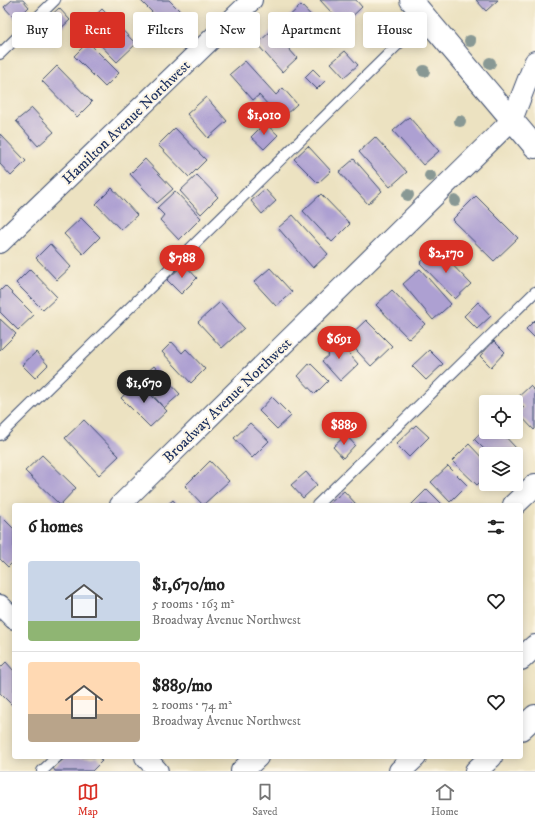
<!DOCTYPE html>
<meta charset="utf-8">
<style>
:root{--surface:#fff;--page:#f2f2f2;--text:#222;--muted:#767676;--line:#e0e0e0;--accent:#d93025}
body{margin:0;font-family:"IM FELL DW Pica",serif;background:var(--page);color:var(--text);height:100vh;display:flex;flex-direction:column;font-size:15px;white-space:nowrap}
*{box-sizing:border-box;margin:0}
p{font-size:13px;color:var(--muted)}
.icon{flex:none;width:22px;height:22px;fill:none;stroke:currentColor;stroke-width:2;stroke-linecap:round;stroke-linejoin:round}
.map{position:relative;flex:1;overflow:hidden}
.panel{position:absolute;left:12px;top:503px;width:511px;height:256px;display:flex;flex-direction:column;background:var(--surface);border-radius:4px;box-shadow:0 2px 10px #0003}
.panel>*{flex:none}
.banner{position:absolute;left:12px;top:12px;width:511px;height:36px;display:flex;gap:8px}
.controls{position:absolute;left:479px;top:395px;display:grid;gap:8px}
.controls a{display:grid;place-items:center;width:44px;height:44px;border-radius:4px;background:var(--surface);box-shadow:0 2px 10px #0003;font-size:20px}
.price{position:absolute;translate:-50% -34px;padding:0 9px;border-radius:14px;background:var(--accent);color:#fff;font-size:13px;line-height:26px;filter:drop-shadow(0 1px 2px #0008)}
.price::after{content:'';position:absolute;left:50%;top:24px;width:12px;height:9px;margin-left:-6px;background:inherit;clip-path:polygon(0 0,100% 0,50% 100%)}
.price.current{background:#222;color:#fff}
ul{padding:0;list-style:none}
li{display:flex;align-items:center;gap:12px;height:100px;padding:0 16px}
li+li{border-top:1px solid var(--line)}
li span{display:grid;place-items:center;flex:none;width:112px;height:80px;border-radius:4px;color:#555}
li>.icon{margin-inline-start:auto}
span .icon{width:48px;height:48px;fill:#fffc;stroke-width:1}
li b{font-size:17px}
h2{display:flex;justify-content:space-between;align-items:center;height:48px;padding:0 16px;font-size:17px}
.tag{padding:0 14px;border-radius:4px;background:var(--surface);box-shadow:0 2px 10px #0003;font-size:14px;line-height:36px}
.tag.current{background:var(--accent);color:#fff}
.tab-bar{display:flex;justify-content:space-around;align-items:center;height:56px;border-top:1px solid var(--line);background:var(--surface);font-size:11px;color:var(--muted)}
.tab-bar a{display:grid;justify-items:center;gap:2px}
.tab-bar .current{color:var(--accent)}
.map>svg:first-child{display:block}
</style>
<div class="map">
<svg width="535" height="771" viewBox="0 0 535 771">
<rect width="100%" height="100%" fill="#fcf5e5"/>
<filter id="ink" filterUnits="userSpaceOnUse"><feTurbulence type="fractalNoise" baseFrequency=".025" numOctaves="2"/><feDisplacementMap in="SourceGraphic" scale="8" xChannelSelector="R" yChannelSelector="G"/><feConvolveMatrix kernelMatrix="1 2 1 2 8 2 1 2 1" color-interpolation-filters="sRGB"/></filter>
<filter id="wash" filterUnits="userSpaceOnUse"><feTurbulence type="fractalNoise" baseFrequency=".012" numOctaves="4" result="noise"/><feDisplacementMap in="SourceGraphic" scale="16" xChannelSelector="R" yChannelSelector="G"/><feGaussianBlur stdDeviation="0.9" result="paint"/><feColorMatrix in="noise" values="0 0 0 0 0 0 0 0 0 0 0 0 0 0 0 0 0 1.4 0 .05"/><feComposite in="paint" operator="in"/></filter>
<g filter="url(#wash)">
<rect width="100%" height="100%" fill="#ece2c1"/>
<g id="blocks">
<path fill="#ada0d2" d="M12,0H23L29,7L16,20L4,7Z
M140,0H169L183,14L168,28Z
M320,0H356L362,7L343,25Z
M476,0H498L486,11Z
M301,5L322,27L303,45L282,23Z
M59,8L70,20L58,31L47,19Z
M102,9L136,44L117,62L83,27Z
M272,30L297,58L282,72L257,44Z
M88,42L119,73L105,87L74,56Z
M345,51L358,65L344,77L331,63Z
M245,61L276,95L283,88L297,104L281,119L259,95L253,100L230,74Z
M57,66L92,102L77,117L42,81Z
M313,69L325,81L317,89L305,77Z
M206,97L227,121L208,138L187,114Z
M32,108L54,132L38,146L16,121Z
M409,117L439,151L423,165L393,131Z
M265,123L278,135L264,149L251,137Z
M175,128L206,160L189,177L158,145Z
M0,134L26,161L11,176L0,164Z
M375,137L407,172L390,187L359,152Z
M308,146L331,171L318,183L294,159Z
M145,159L173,189L157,203L130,174Z
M354,159L382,191L368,204L339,172Z
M197,175L218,197L201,214L180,191Z
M112,188L137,215L121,230L96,204Z
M265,189L276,201L262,214L251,201Z
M175,191L201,218L179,240L160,220L164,215L157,208Z
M321,194L350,224L332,242L303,211Z
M476,196L518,238L494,261L452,220Z
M293,215L328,254L313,268L278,228Z
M81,218L100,237L83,254L64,234Z
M50,244L71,267L57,280L36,258Z
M436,248L471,284L455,299L420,263Z
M184,264L197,278L181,294L167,280Z
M270,268L292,292L276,306L254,282Z
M30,269L57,297L43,310L16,283Z
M420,269L451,304L433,320L403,284Z
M5,286L34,315L18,330L0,312V291Z
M392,290L425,324L409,339L376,305Z
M220,302L244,328L222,348L198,322Z
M478,302L491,316L477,329L464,316Z
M0,319L16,334L0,350Z
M366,320L392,346L371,366L346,339Z
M535,320V338L526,329Z
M336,339L358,364L340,381L322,361L329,355L324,350Z
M494,341L505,352L491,367L480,356Z
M172,342L182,353L186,349L205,369L191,383L162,352Z
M429,350L443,364L426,380L412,366Z
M36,352L48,365L35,378L22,365Z
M310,363L328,381L315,394L298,376Z
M154,366L180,394L164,408L139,379Z
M138,382L167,411L150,427L121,398Z
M530,386L535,391V429L534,430L518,413L524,407L516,399Z
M272,397L291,416L277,429L259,411Z
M84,420L119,456L99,475L65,438Z
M250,423L269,441L252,458L234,438Z
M416,425L429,437L409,457L396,444Z
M486,428V432H501L516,448L509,454H489L474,439Z
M346,435L355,445L343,458L333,447Z
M469,444L486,462V476L477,485L452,461Z
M42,455L76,488L60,505L25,471Z
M210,461L229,481L203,505L185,486Z
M448,466L467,485L450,502L431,482Z
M306,472L317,485L303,498L291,485Z
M427,489L443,505H411Z
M344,491L356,504L332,505L330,503Z
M173,500L177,505H167Z
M0,515L14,529V561L8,567L0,559Z
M6,662L14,671V707L0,693V668Z
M66,757H98L102,761L92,771H55L53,768Z"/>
</g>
</g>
<g filter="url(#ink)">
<use href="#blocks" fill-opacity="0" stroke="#3a4a6d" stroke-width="1"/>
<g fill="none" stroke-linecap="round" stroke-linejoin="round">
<defs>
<path id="service" d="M0,54L55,0
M0,435L426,17
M317,505L535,292
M42,771L57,757"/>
<path id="minor" d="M0,243L252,0
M120,505L512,120L535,61
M0,605L14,619
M145,757L158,771"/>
<path id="tertiary" d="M411,0L535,147
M514,505L535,485
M242,771L257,757"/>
<path id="motorway" d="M521,659L535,646
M521,729L535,716
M400,771L415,757
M476,771L491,757"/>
</defs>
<use href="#service" stroke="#3a4a6d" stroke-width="12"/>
<use href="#minor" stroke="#3a4a6d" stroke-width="22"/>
<use href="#tertiary" stroke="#3a4a6d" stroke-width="24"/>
<use href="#motorway" stroke="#3a4a6d" stroke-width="24"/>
<use href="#service" stroke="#fff" stroke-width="10"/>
<use href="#minor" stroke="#fff" stroke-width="20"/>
<use href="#tertiary" stroke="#fff" stroke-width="22"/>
<use href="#motorway" stroke="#fff" stroke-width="22"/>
</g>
<g fill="#889894">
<circle cx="470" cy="41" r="6"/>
<circle cx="490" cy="63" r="6"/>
<circle cx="424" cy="71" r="6"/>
<circle cx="460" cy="121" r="6"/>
<circle cx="430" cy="176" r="6"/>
<circle cx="408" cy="195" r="6"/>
<circle cx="455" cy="201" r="6"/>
</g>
</g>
<g text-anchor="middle" stroke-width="4" stroke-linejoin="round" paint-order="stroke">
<g font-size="15" fill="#1b2f5e" stroke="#fcf5e5">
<text transform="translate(126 122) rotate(-44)" y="5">Hamilton Avenue Northwest</text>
<text transform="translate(227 400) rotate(-44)" y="5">Broadway Avenue Northwest</text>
</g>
</g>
</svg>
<div class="controls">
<a><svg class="icon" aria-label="locate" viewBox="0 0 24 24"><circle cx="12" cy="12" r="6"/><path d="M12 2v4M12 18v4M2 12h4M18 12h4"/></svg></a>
<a><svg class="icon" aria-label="layers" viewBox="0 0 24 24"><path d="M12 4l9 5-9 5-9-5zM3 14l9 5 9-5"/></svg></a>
</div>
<b class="price" style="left:264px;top:136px">$1,010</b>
<b class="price" style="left:446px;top:274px">$2,170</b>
<b class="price" style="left:182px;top:279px">$788</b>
<b class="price" style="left:339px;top:360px">$691</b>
<b class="price current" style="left:144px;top:404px">$1,670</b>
<b class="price" style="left:344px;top:446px">$889</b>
<div class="banner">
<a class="tag">Buy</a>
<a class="tag current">Rent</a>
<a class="tag">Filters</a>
<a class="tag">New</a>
<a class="tag">Apartment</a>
<a class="tag">House</a>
</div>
<section class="panel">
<h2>6 homes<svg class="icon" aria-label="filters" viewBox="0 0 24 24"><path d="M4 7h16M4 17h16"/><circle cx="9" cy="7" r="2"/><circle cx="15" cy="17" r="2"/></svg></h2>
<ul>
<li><span style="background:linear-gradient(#c9d6e8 75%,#8fb573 0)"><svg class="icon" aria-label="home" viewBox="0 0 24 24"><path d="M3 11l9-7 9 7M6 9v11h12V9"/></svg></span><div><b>$1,670/mo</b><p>5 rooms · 163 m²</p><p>Broadway Avenue Northwest</p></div><svg class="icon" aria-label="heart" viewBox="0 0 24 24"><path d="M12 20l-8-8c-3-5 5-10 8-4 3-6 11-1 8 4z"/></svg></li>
<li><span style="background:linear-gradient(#ffd9b3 65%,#b9a48a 0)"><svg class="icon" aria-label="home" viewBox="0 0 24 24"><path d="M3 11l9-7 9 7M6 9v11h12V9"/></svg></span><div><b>$889/mo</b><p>2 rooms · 74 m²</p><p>Broadway Avenue Northwest</p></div><svg class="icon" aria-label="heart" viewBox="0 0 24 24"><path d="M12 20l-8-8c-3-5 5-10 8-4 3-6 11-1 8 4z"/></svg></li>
</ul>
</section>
</div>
<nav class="tab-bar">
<a class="current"><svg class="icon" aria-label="map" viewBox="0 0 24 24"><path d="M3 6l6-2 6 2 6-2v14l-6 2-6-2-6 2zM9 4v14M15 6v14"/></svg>Map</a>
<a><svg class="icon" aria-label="saved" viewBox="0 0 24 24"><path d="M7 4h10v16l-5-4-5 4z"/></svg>Saved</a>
<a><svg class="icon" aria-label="home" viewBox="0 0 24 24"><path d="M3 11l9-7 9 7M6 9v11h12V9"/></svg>Home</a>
</nav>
